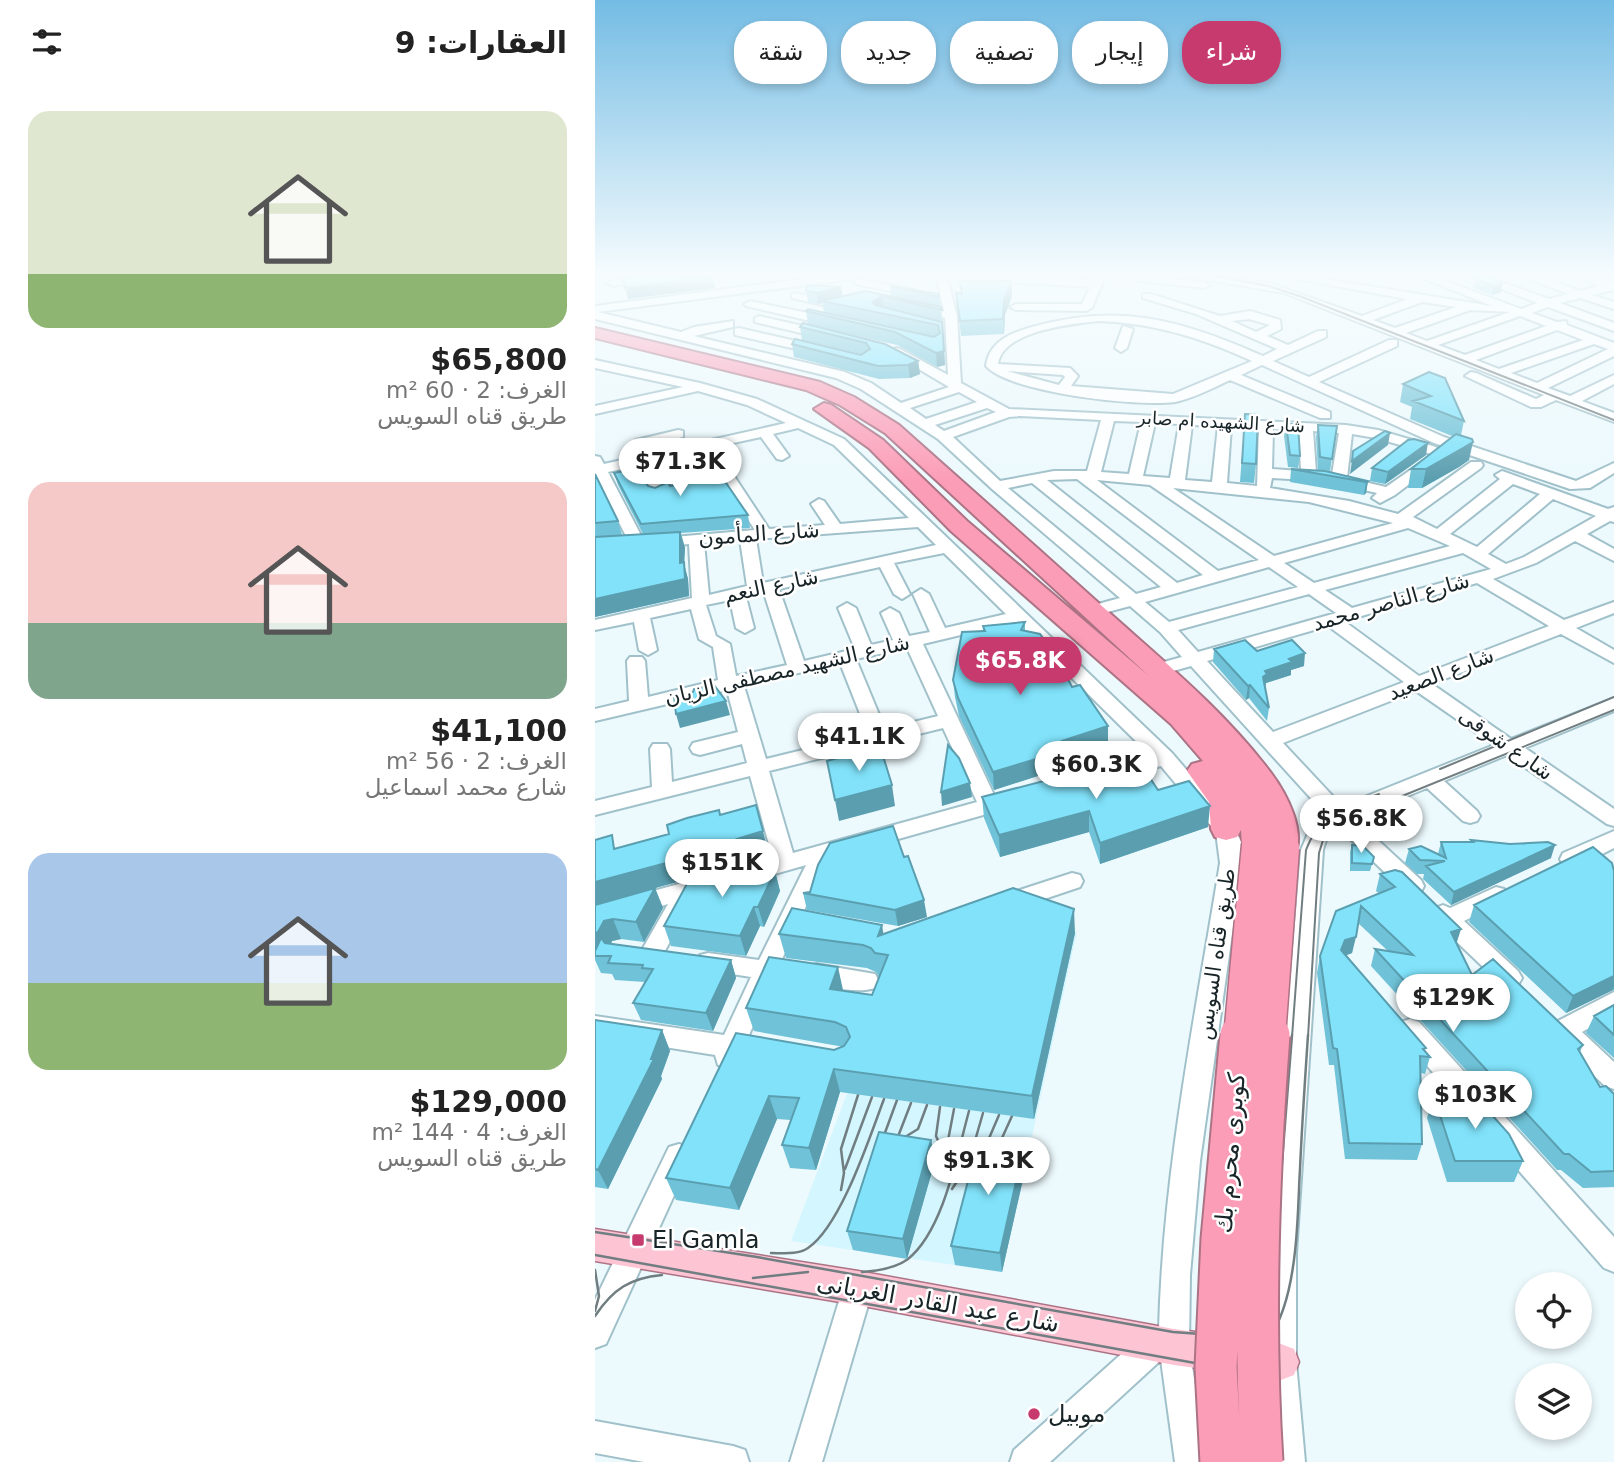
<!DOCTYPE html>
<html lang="ar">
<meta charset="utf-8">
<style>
:root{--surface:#fff;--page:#f6f6f6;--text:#222;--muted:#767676;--accent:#c63a6e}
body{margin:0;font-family:"DejaVu Sans",Cairo,sans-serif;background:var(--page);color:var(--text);direction:rtl;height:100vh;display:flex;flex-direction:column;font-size:26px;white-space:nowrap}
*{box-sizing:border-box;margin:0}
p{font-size:23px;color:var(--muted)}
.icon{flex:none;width:38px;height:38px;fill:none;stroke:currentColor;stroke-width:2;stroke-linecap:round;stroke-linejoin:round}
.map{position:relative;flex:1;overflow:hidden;direction:ltr}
.sheet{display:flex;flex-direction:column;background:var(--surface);width:595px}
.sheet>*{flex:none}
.top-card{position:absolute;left:21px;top:21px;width:665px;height:63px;direction:rtl;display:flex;gap:14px}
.fabs{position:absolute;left:920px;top:1272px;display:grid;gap:14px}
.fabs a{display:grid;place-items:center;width:77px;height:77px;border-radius:50%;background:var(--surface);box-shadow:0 4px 10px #0003;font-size:35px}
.price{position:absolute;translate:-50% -60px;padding:0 16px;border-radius:24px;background:#fff;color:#222;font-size:23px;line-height:46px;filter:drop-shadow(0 2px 4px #0008)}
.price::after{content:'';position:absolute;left:50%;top:42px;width:21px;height:16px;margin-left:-10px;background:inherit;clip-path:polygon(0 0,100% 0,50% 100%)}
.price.selected{background:var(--accent);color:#fff}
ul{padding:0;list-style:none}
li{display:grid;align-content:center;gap:14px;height:371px;padding:0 28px}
li span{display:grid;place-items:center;height:217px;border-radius:21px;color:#555}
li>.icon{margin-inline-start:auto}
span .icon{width:126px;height:126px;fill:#fffc;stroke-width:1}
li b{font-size:30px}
h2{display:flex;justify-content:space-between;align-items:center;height:84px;padding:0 28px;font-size:30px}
.chip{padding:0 24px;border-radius:28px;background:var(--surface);box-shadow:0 4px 10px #0003;font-size:24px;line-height:63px}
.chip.selected{background:var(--accent);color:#fff}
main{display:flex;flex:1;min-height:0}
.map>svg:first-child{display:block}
</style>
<main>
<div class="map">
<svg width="1019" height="1462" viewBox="0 0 1019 1462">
<rect width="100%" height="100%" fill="#ecf9fd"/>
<path fill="#d4f6ff" d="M415,907L482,932L407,1272L196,1241L307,949Z"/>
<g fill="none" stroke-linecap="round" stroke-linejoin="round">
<defs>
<path id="minor" d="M45,276H78L18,286L12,283L18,280Z
M231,276H264L259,279L3,312L86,332L99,327L138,321V327L99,336L250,372L276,383L306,403L354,387L295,352L301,348L305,349L353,375L350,318L317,309L323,306L349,311L341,276H352L362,316L366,383L414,409L751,425L783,430L841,447L843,450L836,454L781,438L757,434L752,478L791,487L830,460L835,459L842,463L800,495L785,503L777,498L782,493L729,481L677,478L675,488L754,501L803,514L876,462H886L888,465L886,468L818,517L842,529L905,479L900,475L907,471L1013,509L1019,507V522L1015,521L992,534L1019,549V561L980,541L941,563L898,579L969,620L1019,602V613L981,628L1019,650V663L966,634L837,684L916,739L1019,698V711L930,748L1019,809V826L1012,824L912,755L849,781L882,811L885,816L882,821L875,823L868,821L832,788L759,818L826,880L829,886L826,892L818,894L810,892L744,828L731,840L728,850L701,1253V1362L710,1462H678L671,1362L673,1253L706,850L714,831L731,815L596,666L564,675L558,673L555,669L558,665L587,657L565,632L535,606L498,616L492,615L489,611L492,607L525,598L397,489L343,439L266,389L241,378L0,319V306ZM364,392L382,402L331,419L315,408ZM392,408L401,412L349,431L340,425ZM425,416L506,420L492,471H459L405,481L358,437L414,417ZM519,421L546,422L534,474L506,472ZM560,423L584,424L575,478L548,476ZM597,425L623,426L617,482L590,480ZM636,427L664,429L662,486L632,483ZM678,429L704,431L706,471L677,469ZM718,431L744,433L737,474L721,472ZM482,479L608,575L582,583L452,480ZM502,480L555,485L664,560L623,571ZM437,483L566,587L541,594L413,488ZM918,484L945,494L882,547L855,534ZM578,488L714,502L798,523L679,556ZM958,499L1001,516L929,557L911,564L893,554ZM813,528L855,546L719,583L689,563ZM868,553L896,569L757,608L730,590ZM674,567L703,587L574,622L550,602ZM882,583L954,626L824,676L749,621ZM714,594L741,613L603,652L583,630ZM733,626L809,682L678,732L612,661ZM821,691L899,745L747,806L688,743Z
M499,276H510L497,308L491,311L421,310L415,307L421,304H487L495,287L409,282L403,279L406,276L498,280Z
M542,276L609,282L615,285L609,288L546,281L542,280Z
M591,276H624L674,283L767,316L812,299L684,276H711L897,306L822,276H838L926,309L942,303L874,276H890L954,299L973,294L927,276H944L985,291L1004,286L981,276H998L1019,282V290L997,295L1019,302V309L985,298L965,303L1019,323V331L953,307L937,313L962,322L971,321L972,325L1019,343V356L953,388L975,396L1019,375V384L987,401L1019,413V422L961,400L946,407H936L870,376L876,372L881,373L941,399L949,395L689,293ZM827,302L861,307L800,328L778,320ZM875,310L915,312L832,341L811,333ZM925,316L951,326L870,355L843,345ZM962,330L988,340L904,369L881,360ZM999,344L1013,349L942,383L916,373Z
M264,279L319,290L325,293L319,296L260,284L258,282Z
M201,293L240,302L242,304L236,307L197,298V294Z
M548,294H556L625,316L655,311L685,320L686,329L672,336L693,345L723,331H731V337L678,361L714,377L794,340H802V346L724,382L849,437L981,481L1019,463V473L995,488L975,489L839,443L667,365L646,375L735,412V418H725L635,380C618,388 599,398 580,402C544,407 415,393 391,366C394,342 415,333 437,327C524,302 587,320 668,356L682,349L601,314L548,298ZM654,319L675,325L661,332L637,321ZM503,321C559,323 607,338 657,361L578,394L476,386L483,376L475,368L403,364C407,331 476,324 503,321ZM412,371L468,375L470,377L464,385Z
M155,301L237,318L243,322L237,326L151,306L149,304Z
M164,316L235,332L237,335L231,339L160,322V318Z
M528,326L538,329L532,348L526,352L520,348Z
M144,328L227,347L229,350L223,354L140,335V329Z
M0,360L105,383L162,399L249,439L577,753L638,824L646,842L647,863L605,1161L595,1275L594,1347L612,1462H580L566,1360L455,1462H415L419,1450L551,1332L564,1329C568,1172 600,1017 625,863L621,832L566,766L520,778L513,776L510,771L513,766L555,755L420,622L328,644L400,797L413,794L420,796L423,801L420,806L236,858L205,918L141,1065L132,1068L123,1065L120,1055L0,1036V1016L129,1035L156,977L105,969L101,962L105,955L113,953L164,960L211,865L152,882L144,880L141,874L144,868L178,859L155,776L0,815V801L57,787L55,749L58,744H72L75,749L77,782L152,763L147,744L105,755L98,753L95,748L98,743L143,732L132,690L0,721V709L34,701L32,661L35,657H47L50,661L53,697L123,680L118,647L104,639L96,609L55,618L62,650L53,655L44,650L39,622L0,630V620L97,598L94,544L61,547L53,542L55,539L160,530L107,450L54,463L71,494L64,498L59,497L41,466L13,472L50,543L42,548L36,546L0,475V456L5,457L9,464L191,423L152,405L103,391L0,414V406L88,387L0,368ZM203,428L239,445L314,518L245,524L229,501L224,499L216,504L230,525L174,529L120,447L166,437L182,459L187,460L194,456L178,434ZM323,527L341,545L168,583L161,539ZM145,540L152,586L114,595L109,543ZM349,553L411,614L350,628L334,594L326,589L318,594L335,632L314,636L304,613L295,608L286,613L298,640L276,645L261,608L252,603L243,608L260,649L209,661L184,589L285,567L299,594L307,599L315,594L299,563ZM169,593L192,665L141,676L135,644L121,636L111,605L135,600L141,628L150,633L159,628L151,597ZM312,648L343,716L290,729L261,659ZM245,663L273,734L171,759L149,686ZM348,728L382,802L198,853L174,771Z
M83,430L88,431V437L46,447L39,443L41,440Z
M1019,831V848C1004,855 984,870 968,865L965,859L968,853Z
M477,873L485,875L488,881L485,887L411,912L403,909L400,903L403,897Z
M113,876L121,878L124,884L121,890L89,899L94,906L64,962L56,964L48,962L44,955L73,904L0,925V907Z
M901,887L909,889L912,895L909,901L869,921L923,971L927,978L923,985L915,988L907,985L844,925L837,914L840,908L848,905L855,908Z
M221,964L280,974L284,981L280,988C262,994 231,987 213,981L209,974L213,967Z
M1019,992V1014L987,1032L1019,1062V1089L1010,1086L959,1037L956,1030L959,1023Z
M815,1019L824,1022L1019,1237V1272L1009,1268L806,1036L803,1029L806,1022Z
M84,1144L94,1147L97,1156L11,1344L0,1348V1300L74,1147Z
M263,1273L273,1278L278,1288L227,1462H195L248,1288L253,1278Z
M0,1421L138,1446L150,1450L154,1462H49L0,1453Z"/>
<path id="major" d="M0,1229L263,1271L579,1329L686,1344L699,1349L704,1362L699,1375L686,1380L579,1365L263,1305L0,1261Z"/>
<path id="highway" d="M0,328L225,382L259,397L304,425C375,488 447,552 518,616C573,665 632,714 676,773C691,793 712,832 699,856L688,859L677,856L675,852L663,856L652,853L647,845L646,830L642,837L631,840L620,837L616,829L614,802L592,771L597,764L608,761L576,724L356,531L274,448L219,409L229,403L236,405L288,440L372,521L554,676L290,433L245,405L211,390L0,338Z"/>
</defs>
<use href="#minor" stroke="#a1c1ca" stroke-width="4"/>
<use href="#major" stroke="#ac7385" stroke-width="3"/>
<use href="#highway" stroke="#ac7385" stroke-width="4"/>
<use href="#minor" fill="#fff" fill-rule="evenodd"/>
<use href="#major" fill="#fdc4d4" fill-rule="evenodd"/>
<use href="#highway" fill="#fc9db7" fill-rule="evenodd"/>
<path stroke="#717e81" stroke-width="2" d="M621,276L674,286L707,297L1019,420
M845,769L1019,697
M697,1037L711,850C724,815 751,806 784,794
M713,1037L724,853L729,837L748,820L1019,710"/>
<path stroke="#717e81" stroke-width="2.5" d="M345,1107L341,1136L352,1161
M296,1144L304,1134L316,1103
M297,1145L323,1129L332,1105
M284,1149L302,1100
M382,1154L392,1143L404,1115
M389,1154L407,1138L417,1116
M250,1169L277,1097
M356,1174L351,1151L359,1109
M357,1189L373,1165L388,1113
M246,1190L249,1173L246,1149L263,1095
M0,1232L162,1257L578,1332L634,1336L663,1315L677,1289L697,1035
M176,1253C188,1253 203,1255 213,1248C246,1226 275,1136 289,1099
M0,1255L611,1365C707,1378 701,1230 705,1169C707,1124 710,1080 713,1035
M0,1270L4,1296L0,1311
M267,1272C282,1271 301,1268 313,1259C349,1230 362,1154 374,1111
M158,1278L213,1272
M0,1316C18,1289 35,1278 67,1275"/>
<defs>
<path id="highway-bridge-far1" d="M645,1037L663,845
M674,1037L688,848"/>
<path id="highway-bridge" d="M626,1462L621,1367L627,1239L646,1035
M667,1462C658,1319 663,1178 674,1035"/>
</defs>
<use href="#highway-bridge-far1" stroke="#ac7385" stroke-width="35" stroke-linecap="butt"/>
<use href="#highway-bridge" stroke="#ac7385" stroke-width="45" stroke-linecap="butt"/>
<use href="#highway-bridge-far1" stroke="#fc9db7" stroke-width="32"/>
<use href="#highway-bridge" stroke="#fc9db7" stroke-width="41"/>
</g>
<path fill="#6fc2d7" d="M880,279L908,283L906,292L897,295L878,288Z
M365,281H416L417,296L410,315L409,334L366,336L361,292L366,294Z
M295,286L344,294L348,324L350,365L342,367L302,345L236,330L323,361L325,374L315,378L284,379L199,357L197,344L266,354L207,340L205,327L213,324L211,311L229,312L227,303L223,304L213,302L211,291L246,287L247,296H296Z
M834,372L869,421L866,435L874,460L864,467L827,488H813L816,469L857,436L815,419L817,407L805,402L808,384Z
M650,414L661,464L659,483L645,482Z
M691,424L705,456L703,468L693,467L689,436Z
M723,425L742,426L735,471L723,470L721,437Z
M831,455L790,484L775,481L777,468Z
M696,469L773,481L771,493L769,495L695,482Z
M19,473L60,488L99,480L98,476L153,515L155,528L86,533L90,548L89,564L93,579L94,596L0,617V474L23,521L27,535L48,534L23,485Z
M430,622V631L477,687L513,743L481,754L482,755L483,772L563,790L613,827L505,864L494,832L405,857L389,818L387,797L456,779L452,773L399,790L364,716L360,697L358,680L388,631V626Z
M619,649L662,651L709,666L696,670V675L671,683L670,688L674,708L672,721L654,698L651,700L618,662Z
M125,815L173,852L151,858L152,863L60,888L68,908L49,942L26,939L17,941L16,944L136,960L141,978L118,1031L46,1020L38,1003L50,982L20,980L17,974L6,973L0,960V905L22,848L74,834Z
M876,840L956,858L856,905L828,879L829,874H822L810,863L814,849L843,854L846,842H876Z
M757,845L779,857L775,871H755V852Z
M223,865L332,917L303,926L212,910L208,893L215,892Z
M180,871L185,891L169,927L165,926L151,956L76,946L69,926Z
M1019,871V990H1018L971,1013L874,922L879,905Z
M785,874L862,943L877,975L988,1045L985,1052L1005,1087L1019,1094V1187L988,1188L966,1170H962L776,966L780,949L793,951L763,923L757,953L751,955L835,1057L830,1074L826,1073L827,1144L822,1160L750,1159L739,1065H734L722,973L725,956L741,911L785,894L781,891Z
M480,933L439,1119L245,1092L221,1170L195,1168L187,1145L196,1120L182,1119L144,1210L81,1200L71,1178L141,1033L239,1050L249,1047L159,1031L151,1008L248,990L277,995L284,977L281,972L272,968L191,958L184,934Z
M1019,1005V1058L991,1033L999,1016Z
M0,1020L67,1030L75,1051L66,1076L67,1079L13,1189L0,1187Z
M839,1097L928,1161L919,1182H852L832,1118Z
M336,1140L340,1161L312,1259L258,1250L252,1231Z
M431,1166L407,1272L360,1265L356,1246Z"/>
<path fill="#5a9eaf" d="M117,277L120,288L33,299L30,288Z
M416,281L417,296L410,315L409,334L408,319L409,300Z
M908,283L906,292L897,295L898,286Z
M246,287L248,298L227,301V303L223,304L222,293Z
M287,296L289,309L284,312L278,302Z
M347,322L350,365L342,367L341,353Z
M323,361L325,374L315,378L313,365Z
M795,433L793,445L755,474L757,461Z
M878,442L874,460L864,467L827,488L831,469Z
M833,443L831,455L790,484L793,472Z
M773,481L771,493L769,495L771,482Z
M85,532L90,548L89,564L93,579L94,596L0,617V599L85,563Z
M710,653L709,666L696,670V675L671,683L670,688L668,677L670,671L694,659Z
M655,685L654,698L651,700L653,686Z
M131,701L135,715L85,728L81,714Z
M513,726V743L468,758L467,741Z
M482,755L483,773L456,780L455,762Z
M451,756L452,773L399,790L398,772Z
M375,783L377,797L347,806L346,792Z
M297,785L300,806L244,821L240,800Z
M615,806L613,827L505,864V843Z
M494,811V832L405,857L404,835Z
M168,831L173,852L151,858L152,863L60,888L68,908L49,942L41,922L0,905V882Z
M960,845L956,858L856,905L859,892Z
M180,871L185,891L169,927L163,907Z
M329,900L332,917L303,926L300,910Z
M159,907L165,926L151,956L145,936Z
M479,909L480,933L439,1119L437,1096Z
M18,919L26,939L17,941L12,952L0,956V933L9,921Z
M287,925L291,949L283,936Z
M866,929L861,945L856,932Z
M761,937L757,953L747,957L746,950L750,940Z
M136,960L141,978L118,1031L111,1013Z
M243,967L248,990L241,1012L235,989Z
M1019,976V987L1018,990L971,1013L978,996Z
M67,1030L75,1051L66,1076L67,1079L13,1189L3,1170L56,1059Z
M239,1069L245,1092L221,1170L214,1148Z
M174,1096L182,1119L144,1210L135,1188Z
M336,1140L340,1161L312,1259L308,1239Z
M429,1146L431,1166L407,1272L405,1253Z"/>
<path fill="#81e2fa" stroke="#5a9eaf" stroke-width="2" d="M28,276H117V277L30,288Z
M888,276H892L908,283L898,286L880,279Z
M365,281H416L409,300L408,319L365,321L361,292L367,294Z
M212,285L246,287L222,293L211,291Z
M295,286L344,294V297Z
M270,291L346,307L347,310L287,296L278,302L280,305L347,322L349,351L341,353L300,332L211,311L213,309L339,337L345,333L343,325L227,301Z
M208,323L290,344L323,361L313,365L283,366L197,344L200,339L266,355L275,349L271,343L205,327Z
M834,372L850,378L869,421L818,401L836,396L808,384Z
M650,414L663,415L661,464L647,463Z
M691,424H703L705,456L695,455Z
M723,425L742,426L737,459L725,457Z
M790,431L795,433L757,461L758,451Z
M861,434L877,439L878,442L868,448L831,469H816Z
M819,439L833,443L793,472L777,468L813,440Z
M43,468L53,486L60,488L73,482L75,486L100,480L98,476L123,471L153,515L46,524L19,473Z
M696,469L730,471L773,481L771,482Z
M0,474L23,521L0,523Z
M85,532V563L89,562L90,579L0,599V537Z
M430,622L426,630L445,634L462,657L477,687L485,685L513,726L467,741L482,755L455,762L451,756L398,772L363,698L358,680L367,632L390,631L388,626Z
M650,640L662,651L697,640L710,653L694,659L697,662L670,671L672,674L668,677L674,708L655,685L653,686L619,649Z
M119,685L131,701L81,714L79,696L98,692L99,689Z
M353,745L364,758L375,783L346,792Z
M285,746L297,785L240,800L232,761Z
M541,757L563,790L594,781L615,806L505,843L494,811L404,835L387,797Z
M161,805L168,831L142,839L146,843L0,882V840L17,835L19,849L74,834L72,825L92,818L124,810L125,815Z
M298,826L309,857L313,856L329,900L300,910L208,893L215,892L223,865L235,843Z
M876,840L915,844L953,842L960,845L859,892L831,866L850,861L825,860L814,849L826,846L851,858L846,842H878Z
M757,845L768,846L779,857L777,864L757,863Z
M998,847L1017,863L1019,871V976L978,996L879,905Z
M166,859L180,871L163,907H159L145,936L69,926L94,880Z
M800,870L807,872L866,929L856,932L877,975L898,959L988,1045L983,1049L1005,1087L1011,1086L1019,1094V1171L996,1172L974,1154H969L780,949L818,955L766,906L761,937L750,940L746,950L831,1048L828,1049L835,1057L825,1056L827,1144L754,1143L742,1049L738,1048L725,956L741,911L800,887L785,874Z
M60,888L41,922L18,919L9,921L3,932L0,933V905Z
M418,888L479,909L437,1096L239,1069L214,1148L187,1145L204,1098L174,1096L135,1188L71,1178L141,1033L239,1050L249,1046L255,1037L251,1027L240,1022L151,1008L174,957L243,967L235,989L277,995L293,955L280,953L276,948L268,945L184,934L197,908L287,925L283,936Z
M6,938L10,943L136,960L111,1013L38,1003L58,969L47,968L48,965L13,963L16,956H0V951Z
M1019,1005V1035L999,1016Z
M0,1020L67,1030L56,1059H59L3,1170L0,1169Z
M880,1096L914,1134L928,1161H860L839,1097Z
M284,1132L336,1140L308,1239L252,1231Z
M384,1139L429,1146L405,1253L356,1246Z"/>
<linearGradient id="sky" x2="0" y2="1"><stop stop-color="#74bce4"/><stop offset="0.57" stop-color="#f6fcfe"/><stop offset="1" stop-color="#f6fcfe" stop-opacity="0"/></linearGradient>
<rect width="1019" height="481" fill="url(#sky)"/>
<g fill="#c63a6e" stroke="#fff" stroke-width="2.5">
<rect x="36" y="1233" width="14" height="14" rx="3.5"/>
<circle cx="439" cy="1414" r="7"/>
</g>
<g text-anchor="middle" stroke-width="5" stroke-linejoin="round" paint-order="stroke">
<g font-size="18" fill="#182427" stroke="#fff">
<text transform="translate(626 422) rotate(3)" y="6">شارع الشهيده ام صابر</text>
</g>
<g font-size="21" fill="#182427" stroke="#fff">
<text transform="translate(164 534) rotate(-4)" y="7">شارع المأمون</text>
<text transform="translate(176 586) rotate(-12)" y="7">شارع النعم</text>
<text transform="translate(796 602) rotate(-16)" y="7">شارع الناصر محمد</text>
<text transform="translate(192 670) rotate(-13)" y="7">شارع الشهيد مصطفى الزيان</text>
<text transform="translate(846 674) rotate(-21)" y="7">شارع الصعيد</text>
<text transform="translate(911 744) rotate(35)" y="7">شارع شوقى</text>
<text transform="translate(621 954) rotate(-82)" y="7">طريق قناه السويس</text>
</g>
<g font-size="24" fill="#182427" stroke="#fff">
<text transform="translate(635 1153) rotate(-85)" y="8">كوبرى محرم بك</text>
<text transform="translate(343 1303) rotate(10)" y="8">شارع عبد القادر الغريانى</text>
</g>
<g font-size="24" fill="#182427" stroke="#fff" text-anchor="start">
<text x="57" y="1248">El Gamla</text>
<text x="453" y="1422">موبيل</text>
</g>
</g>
</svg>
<div class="fabs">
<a><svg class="icon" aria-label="locate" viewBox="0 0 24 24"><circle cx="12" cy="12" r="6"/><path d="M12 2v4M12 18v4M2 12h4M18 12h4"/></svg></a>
<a><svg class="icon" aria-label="layers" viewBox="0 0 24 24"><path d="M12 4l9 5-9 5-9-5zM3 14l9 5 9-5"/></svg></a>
</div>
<b class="price" style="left:85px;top:498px">$71.3K</b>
<b class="price selected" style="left:425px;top:697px">$65.8K</b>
<b class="price" style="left:264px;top:773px">$41.1K</b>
<b class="price" style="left:501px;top:801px">$60.3K</b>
<b class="price" style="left:766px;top:855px">$56.8K</b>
<b class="price" style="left:127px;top:899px">$151K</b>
<b class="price" style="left:858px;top:1034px">$129K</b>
<b class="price" style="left:880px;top:1131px">$103K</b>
<b class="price" style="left:393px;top:1197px">$91.3K</b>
<div class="top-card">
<a class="chip selected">شراء</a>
<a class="chip">إيجار</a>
<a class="chip">تصفية</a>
<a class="chip">جديد</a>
<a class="chip">شقة</a>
</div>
</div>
<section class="sheet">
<h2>العقارات: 9<svg class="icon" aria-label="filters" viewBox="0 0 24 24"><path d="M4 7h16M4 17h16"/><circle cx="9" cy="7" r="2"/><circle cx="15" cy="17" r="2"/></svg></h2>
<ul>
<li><span style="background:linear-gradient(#dfe7d0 75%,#8fb573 0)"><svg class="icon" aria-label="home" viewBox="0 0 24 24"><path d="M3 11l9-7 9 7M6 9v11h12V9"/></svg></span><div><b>$65,800</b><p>الغرف: 2 · 60 m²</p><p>طريق قناه السويس</p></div></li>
<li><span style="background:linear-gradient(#f6c9c9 65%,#7fa58c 0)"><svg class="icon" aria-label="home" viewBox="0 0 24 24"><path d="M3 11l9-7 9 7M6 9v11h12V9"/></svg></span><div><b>$41,100</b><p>الغرف: 2 · 56 m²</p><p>شارع محمد اسماعيل</p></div></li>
<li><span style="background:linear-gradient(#a9c7e8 60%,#8fb573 0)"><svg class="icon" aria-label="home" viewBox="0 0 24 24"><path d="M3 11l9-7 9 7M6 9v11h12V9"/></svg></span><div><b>$129,000</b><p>الغرف: 4 · 144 m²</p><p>طريق قناه السويس</p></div></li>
</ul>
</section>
</main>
